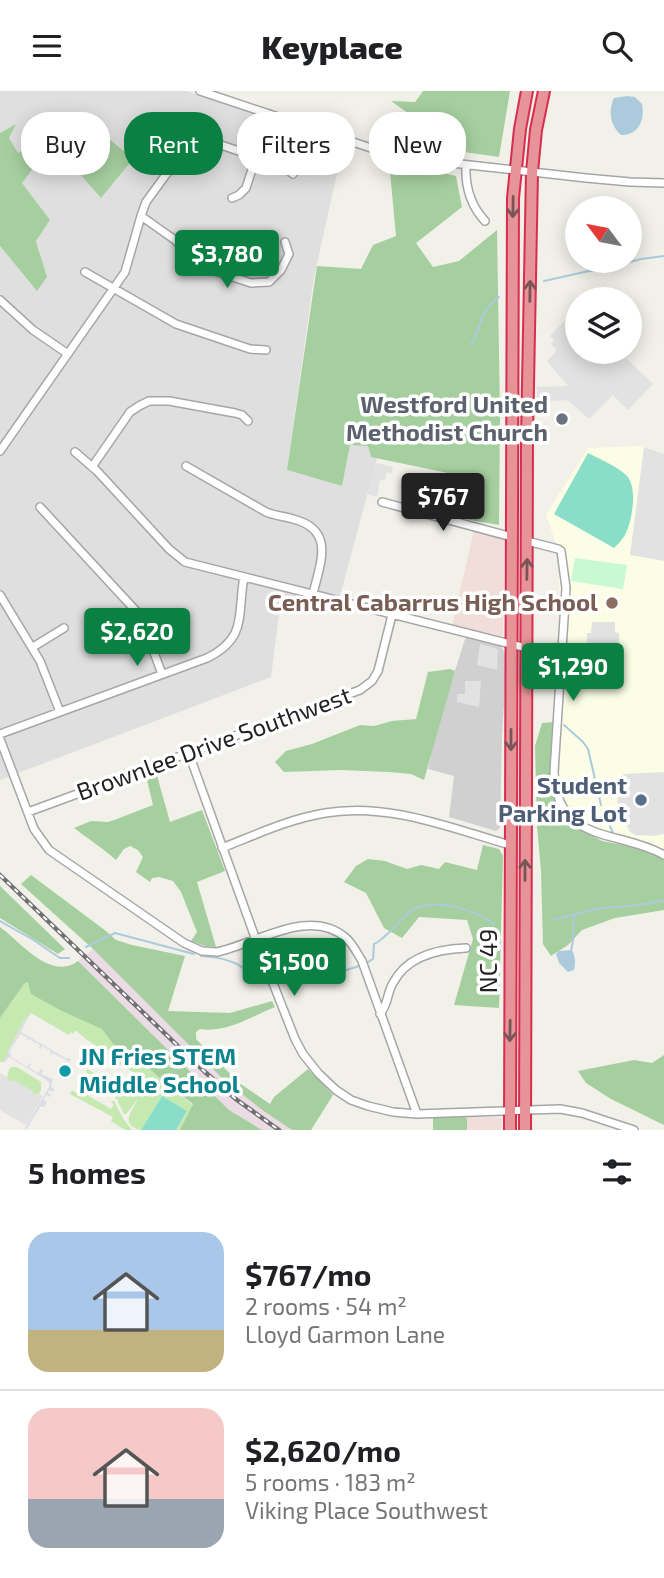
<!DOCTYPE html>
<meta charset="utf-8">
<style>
:root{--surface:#fff;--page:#f2f2f2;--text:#202124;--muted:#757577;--line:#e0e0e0;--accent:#0b8043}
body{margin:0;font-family:"Exo 2",sans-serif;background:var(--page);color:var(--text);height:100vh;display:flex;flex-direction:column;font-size:26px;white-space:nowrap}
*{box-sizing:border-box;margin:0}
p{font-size:23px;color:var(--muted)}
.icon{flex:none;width:38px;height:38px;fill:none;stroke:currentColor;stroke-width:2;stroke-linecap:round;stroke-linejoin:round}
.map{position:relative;height:1039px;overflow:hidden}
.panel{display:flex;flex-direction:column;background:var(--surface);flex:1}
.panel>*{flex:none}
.top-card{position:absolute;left:21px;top:21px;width:623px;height:63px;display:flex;gap:14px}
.needle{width:46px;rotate:302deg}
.fabs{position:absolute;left:565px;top:105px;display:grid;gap:14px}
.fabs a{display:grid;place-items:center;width:77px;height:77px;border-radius:50%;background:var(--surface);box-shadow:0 4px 18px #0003;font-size:35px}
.price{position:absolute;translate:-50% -60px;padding:0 16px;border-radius:7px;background:var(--accent);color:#fff;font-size:23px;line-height:46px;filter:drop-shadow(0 2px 4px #0008)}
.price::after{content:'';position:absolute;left:50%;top:42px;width:21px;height:16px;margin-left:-10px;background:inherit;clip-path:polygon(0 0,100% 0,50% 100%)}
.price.on{background:#222;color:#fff}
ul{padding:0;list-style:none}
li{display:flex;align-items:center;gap:21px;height:175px;padding:0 28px}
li+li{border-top:2px solid var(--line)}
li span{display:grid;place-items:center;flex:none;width:196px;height:140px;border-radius:21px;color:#555}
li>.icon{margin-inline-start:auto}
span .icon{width:84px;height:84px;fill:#fffc;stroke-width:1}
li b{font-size:30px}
h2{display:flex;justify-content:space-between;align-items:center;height:84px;padding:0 28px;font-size:30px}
.chip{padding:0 24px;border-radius:28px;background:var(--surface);box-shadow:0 4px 18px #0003;font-size:24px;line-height:63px}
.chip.on{background:var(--accent);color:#fff}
header{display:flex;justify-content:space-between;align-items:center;height:91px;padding:0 28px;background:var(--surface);font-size:32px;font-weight:800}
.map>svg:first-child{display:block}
</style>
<header><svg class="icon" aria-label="menu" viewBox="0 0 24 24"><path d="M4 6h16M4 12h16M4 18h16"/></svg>Keyplace<svg class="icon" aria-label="search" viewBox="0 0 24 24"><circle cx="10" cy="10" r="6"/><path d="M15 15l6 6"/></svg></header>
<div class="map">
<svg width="664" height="1039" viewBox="0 0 664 1039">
<rect width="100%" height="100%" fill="#f1f0e9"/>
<path fill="#e0dfdf" d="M0,0H187L343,56L314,186L287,379L342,395L350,353L368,355L371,366L377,367L336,520L281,507L271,586L0,689V155L37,199L40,160L36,150L50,129L22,92L18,63L9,47L15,34L0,42Z"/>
<path fill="#f1ddd9" d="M474,440L505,449L503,545L452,535Z
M464,1025L502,1027L501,1039H467V1028Z"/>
<path fill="#eadbe5" d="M93,858L224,989L265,1021L293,1039H262L229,1019L78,870Z"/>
<path fill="#fbfee5" d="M641,355L664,363V762L662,763L574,730L556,697L562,566L558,458L546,424L588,357Z"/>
<path fill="#d0d0d0" d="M466,545L501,555L507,566L502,645L500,737L496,740L449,726L454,685L428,678L438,634Z"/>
<path fill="#c5e9b1" d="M29,891L102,938L113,953L142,971L165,992L193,1014L180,1039H176L187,1020L162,1005L141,1039C119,1034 132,1020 138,1008L126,1023H124L118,1011V1009L115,1007L118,1000L115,1001L90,987L91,984L86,981L87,978L98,984L100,982L140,1005L147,989L109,967L110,964L105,961L111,964L110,959C101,960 94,952 85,948V947L75,939L73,943L70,941L69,944L31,922L28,926H26L8,960V964L3,971H0V927L24,893Z
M12,976H17L41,991V1000L37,1004H32V1003L9,991L7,986L9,978Z
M72,999L80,1004L82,1001L111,1018L114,1013L111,1011L112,1010H115V1012L124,1029L132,1039H125L111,1030L113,1026L70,1003Z"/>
<path fill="#a6cf9f" d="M423,0H510L499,66L408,53L426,35L391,10L415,11Z
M88,30L133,68L101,107L58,58Z
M16,33L9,47L18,62L34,55L44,63L22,92L50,129L36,150L47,186L37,200L0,155V42Z
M389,70L456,85L462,116L416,152L433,176L459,170L497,139L500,323L499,434L465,428L472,387L371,366L368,355L350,354L342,395L287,379L317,175L361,178L373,154L396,145Z
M450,578L455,580L424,689L411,683L389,681L340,679L284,681L275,671L286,660L312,653L360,634L374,635L392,630L416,628L428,581Z
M553,631L549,695L576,736L602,750L664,762V819L615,827L582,839L568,854L551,865L543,853L541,780L537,735L535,655L542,632Z
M156,681L170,731L202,719L225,780L197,791L216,856L205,855L191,850L197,841L181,801L173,790L159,786L152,787L150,791L136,781L143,766L138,759L130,755L124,758L116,769C103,757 88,748 74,737L91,730L108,731L117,728L153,714L146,685Z
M483,754L499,758L503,765L499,917L454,914L473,848L467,829L419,826L402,847L384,837L366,802L344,791L356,775L368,768L385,770L407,778L421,774L439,778L445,771L477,779Z
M31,784L106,840L116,849L132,854L185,865L168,920L230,922L272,910L275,916C251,926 226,942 200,938L196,941V948L238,991L270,1013L274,1006L308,978L333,1004L311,1039H293L289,1037L265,1021L224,989L93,858L21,793Z
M0,795L65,858L58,863L0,827Z
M0,836C18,849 43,881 68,875C72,874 75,872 78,870L229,1019L262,1039H180L193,1013L165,992L142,971L113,953L102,938L62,920L31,903L28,891L24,893L0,927Z
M664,964V1034L611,1008L586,992L578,980L634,969L652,972Z
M464,1025L467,1028V1039H433V1026Z"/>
<path fill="#c9f9d3" d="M575,467L627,474L623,498L571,490Z"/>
<path fill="#8adec9" d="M588,362C599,368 619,376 627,385C638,397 632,431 625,444C622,449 618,453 614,457L554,423Z
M162,1005L187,1020L176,1039H141Z"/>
<path fill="#e2e2e2" d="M576,218L578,261H620L653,293L628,319L613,304L589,328L567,309L537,311V296L568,295L547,270L557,259L551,253L554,249L550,245Z
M644,356L664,363V470L630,464Z
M376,372L393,376L392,382L387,381L385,389H380L377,406L367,403Z
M412,385L430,391L422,416L405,410Z
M592,531H615V541L619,542L620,566H615V571L592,570L591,566H587V542H591Z
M480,553L498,558L497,579L477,574Z
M465,590H481L479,616L457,611V603H465Z
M664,681V743L653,745L635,744L630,741L618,718L617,700L619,687L624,683Z
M0,982L7,986L9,991L14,989L34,1001L32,1004L39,1002L43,1005L26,1034L0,1019Z"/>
<path fill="#dedde7" d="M26,926H28L21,941L67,968L69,967L71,968L69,971L53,962L51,964L50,963L51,960L42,955L40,958L39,957L40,954L29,948L26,949L27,946L20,943L10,960L11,966L27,976L30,972L31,973L29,977L38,982L41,978L43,979L41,983L53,988L51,996L54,998L53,1001L49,999L48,1002L51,1004L50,1006L46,1004L44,1008L47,1011L44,1016H40L26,1039L25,1037L49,996V991L45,988L9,966L5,971H3Z"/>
<path fill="#abcbdd" d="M627,5L635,6L642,13C645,29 639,44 621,44C610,34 608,20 614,7Z
M572,859C575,865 576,871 574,879L568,881L559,872L556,863L559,860Z"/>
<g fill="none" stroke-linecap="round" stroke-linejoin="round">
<path stroke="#abcbdd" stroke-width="2" d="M544,190L589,180L600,179L641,168L664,165
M471,253C483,233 479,221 499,206
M564,634L583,651L588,658L601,714
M606,726L613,742
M553,829L596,818L645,813L664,809
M0,830L32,848L57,865L60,867H69
M86,856L115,842L194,863
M571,860L573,849L574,824
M201,865C217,866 238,869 248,882
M368,871L373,868L374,853C386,848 399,829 411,820C432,805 475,819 494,833
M253,884L257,886
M279,892L282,888L288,887L316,890L328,885L359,875"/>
<defs>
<path id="minor" d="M200,0L398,66L586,87L630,91L664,92
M466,74C465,95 471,115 485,130
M232,107L239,104L246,97L270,23
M141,125L175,149L199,175L251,192L269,191L281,179L289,163L285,151
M85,181L176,233L250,258L266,259
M0,209L33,239L68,263
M0,360L125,181L141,125L146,111L181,63L188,56L204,51L215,52L283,75L293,83
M75,361L97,380L169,458L185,471L562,566
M186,375L266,421C275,425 284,425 293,428C336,439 320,472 313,503
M92,376L130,321L139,315L149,310H169L235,322L242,324L248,330
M382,411L512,446
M40,416L137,521L143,532L162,583
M527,450L558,458L561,460L566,497L554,681C557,754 618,738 664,764
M0,504L40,570L60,621
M33,556L64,537
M0,643L207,567C248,547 237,523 244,486
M0,648L34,738L49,759L184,852L202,860L217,861C256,853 310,815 346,847C353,853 357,862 362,870L417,1023
M189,663L256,849L295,948L303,963L319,983L336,999L351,1009L368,1015L393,1021L417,1023L560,1018L582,1022L634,1039
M28,721L360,599L372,590L378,580L392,524
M222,757C255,744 289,728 325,722C388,711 451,737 510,754
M380,923C388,914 387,902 393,892C407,865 438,858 466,857"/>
<path id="highway" d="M510,1039L513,107L520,38L527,0
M525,1039L527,347L532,81L536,39L544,0"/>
</defs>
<use href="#minor" stroke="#a6a6a6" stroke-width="10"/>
<use href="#highway" stroke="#d72e50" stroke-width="14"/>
<use href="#minor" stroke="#fff" stroke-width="7"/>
<use href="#highway" stroke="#e69497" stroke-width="10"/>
<defs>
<path id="rail" d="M0,784L205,981L237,1009L279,1039"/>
</defs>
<use href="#rail" stroke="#707070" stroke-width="4.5"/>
<use href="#rail" stroke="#fff" stroke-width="2" stroke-dasharray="5" stroke-linecap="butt"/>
</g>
<defs><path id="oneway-shaft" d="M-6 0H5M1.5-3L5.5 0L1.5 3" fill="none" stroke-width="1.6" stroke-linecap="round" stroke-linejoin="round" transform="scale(1.75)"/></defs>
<g stroke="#7a5557">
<use href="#oneway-shaft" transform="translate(513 116) rotate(91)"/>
<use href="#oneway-shaft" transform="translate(530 200) rotate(-89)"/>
<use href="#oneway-shaft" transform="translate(527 478) rotate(-89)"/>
<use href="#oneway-shaft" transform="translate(511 649) rotate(90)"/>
<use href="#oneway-shaft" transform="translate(525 779) rotate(-90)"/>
<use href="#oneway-shaft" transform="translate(510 940) rotate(91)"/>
</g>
<circle fill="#6b7280" stroke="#fff" stroke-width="2.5" cx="562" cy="328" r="7"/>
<circle fill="#8d6e63" stroke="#fff" stroke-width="2.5" cx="612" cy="512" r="7"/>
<circle fill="#5c6f8a" stroke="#fff" stroke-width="2.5" cx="641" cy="709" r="7"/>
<circle fill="#0f9aa8" stroke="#fff" stroke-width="2.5" cx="65" cy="980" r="7"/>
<g text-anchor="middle" stroke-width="7" stroke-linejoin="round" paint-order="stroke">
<g font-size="24" font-weight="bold" fill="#5b616d" stroke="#fff" text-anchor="end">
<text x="548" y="322">Westford United<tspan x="548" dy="28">Methodist Church</tspan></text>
</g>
<g font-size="24" font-weight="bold" fill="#785e54" stroke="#fff" text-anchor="end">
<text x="598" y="520">Central Cabarrus High School</text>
</g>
<g font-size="24" fill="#222" stroke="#fff">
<text transform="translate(214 653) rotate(-20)" y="8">Brownlee Drive Southwest</text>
<text transform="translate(489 870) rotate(-90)" y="8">NC 49</text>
</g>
<g font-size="24" font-weight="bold" fill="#4e5e75" stroke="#fff" text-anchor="end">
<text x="627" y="703">Student<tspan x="627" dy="28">Parking Lot</tspan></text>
</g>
<g font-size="24" font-weight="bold" fill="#0d838f" stroke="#fff" text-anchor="start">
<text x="79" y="974">JN Fries STEM<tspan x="79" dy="28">Middle School</tspan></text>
</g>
</g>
</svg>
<div class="fabs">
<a><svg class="needle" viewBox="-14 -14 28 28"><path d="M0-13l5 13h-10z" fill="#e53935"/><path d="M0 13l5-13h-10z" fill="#757577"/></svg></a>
<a><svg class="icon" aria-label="layers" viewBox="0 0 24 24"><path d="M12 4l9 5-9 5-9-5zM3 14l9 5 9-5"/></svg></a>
</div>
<b class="price" style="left:227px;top:199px">$3,780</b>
<b class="price on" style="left:443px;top:442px">$767</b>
<b class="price" style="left:137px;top:577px">$2,620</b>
<b class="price" style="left:573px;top:612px">$1,290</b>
<b class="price" style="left:294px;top:907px">$1,500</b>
<div class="top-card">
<a class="chip">Buy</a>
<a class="chip on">Rent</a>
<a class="chip">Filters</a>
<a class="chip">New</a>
</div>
</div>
<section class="panel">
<h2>5 homes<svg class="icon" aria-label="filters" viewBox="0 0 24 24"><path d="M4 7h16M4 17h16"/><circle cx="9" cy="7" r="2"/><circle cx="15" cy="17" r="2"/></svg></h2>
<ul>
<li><span style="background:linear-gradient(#a9c7e8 70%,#c2b280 0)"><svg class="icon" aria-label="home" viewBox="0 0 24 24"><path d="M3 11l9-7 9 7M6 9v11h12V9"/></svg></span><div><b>$767/mo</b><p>2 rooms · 54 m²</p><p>Lloyd Garmon Lane</p></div></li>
<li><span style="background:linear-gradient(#f6c9c9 65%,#9aa5b1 0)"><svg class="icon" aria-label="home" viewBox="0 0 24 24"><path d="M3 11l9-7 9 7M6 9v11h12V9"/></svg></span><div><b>$2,620/mo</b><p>5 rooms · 183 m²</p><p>Viking Place Southwest</p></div></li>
</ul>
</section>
